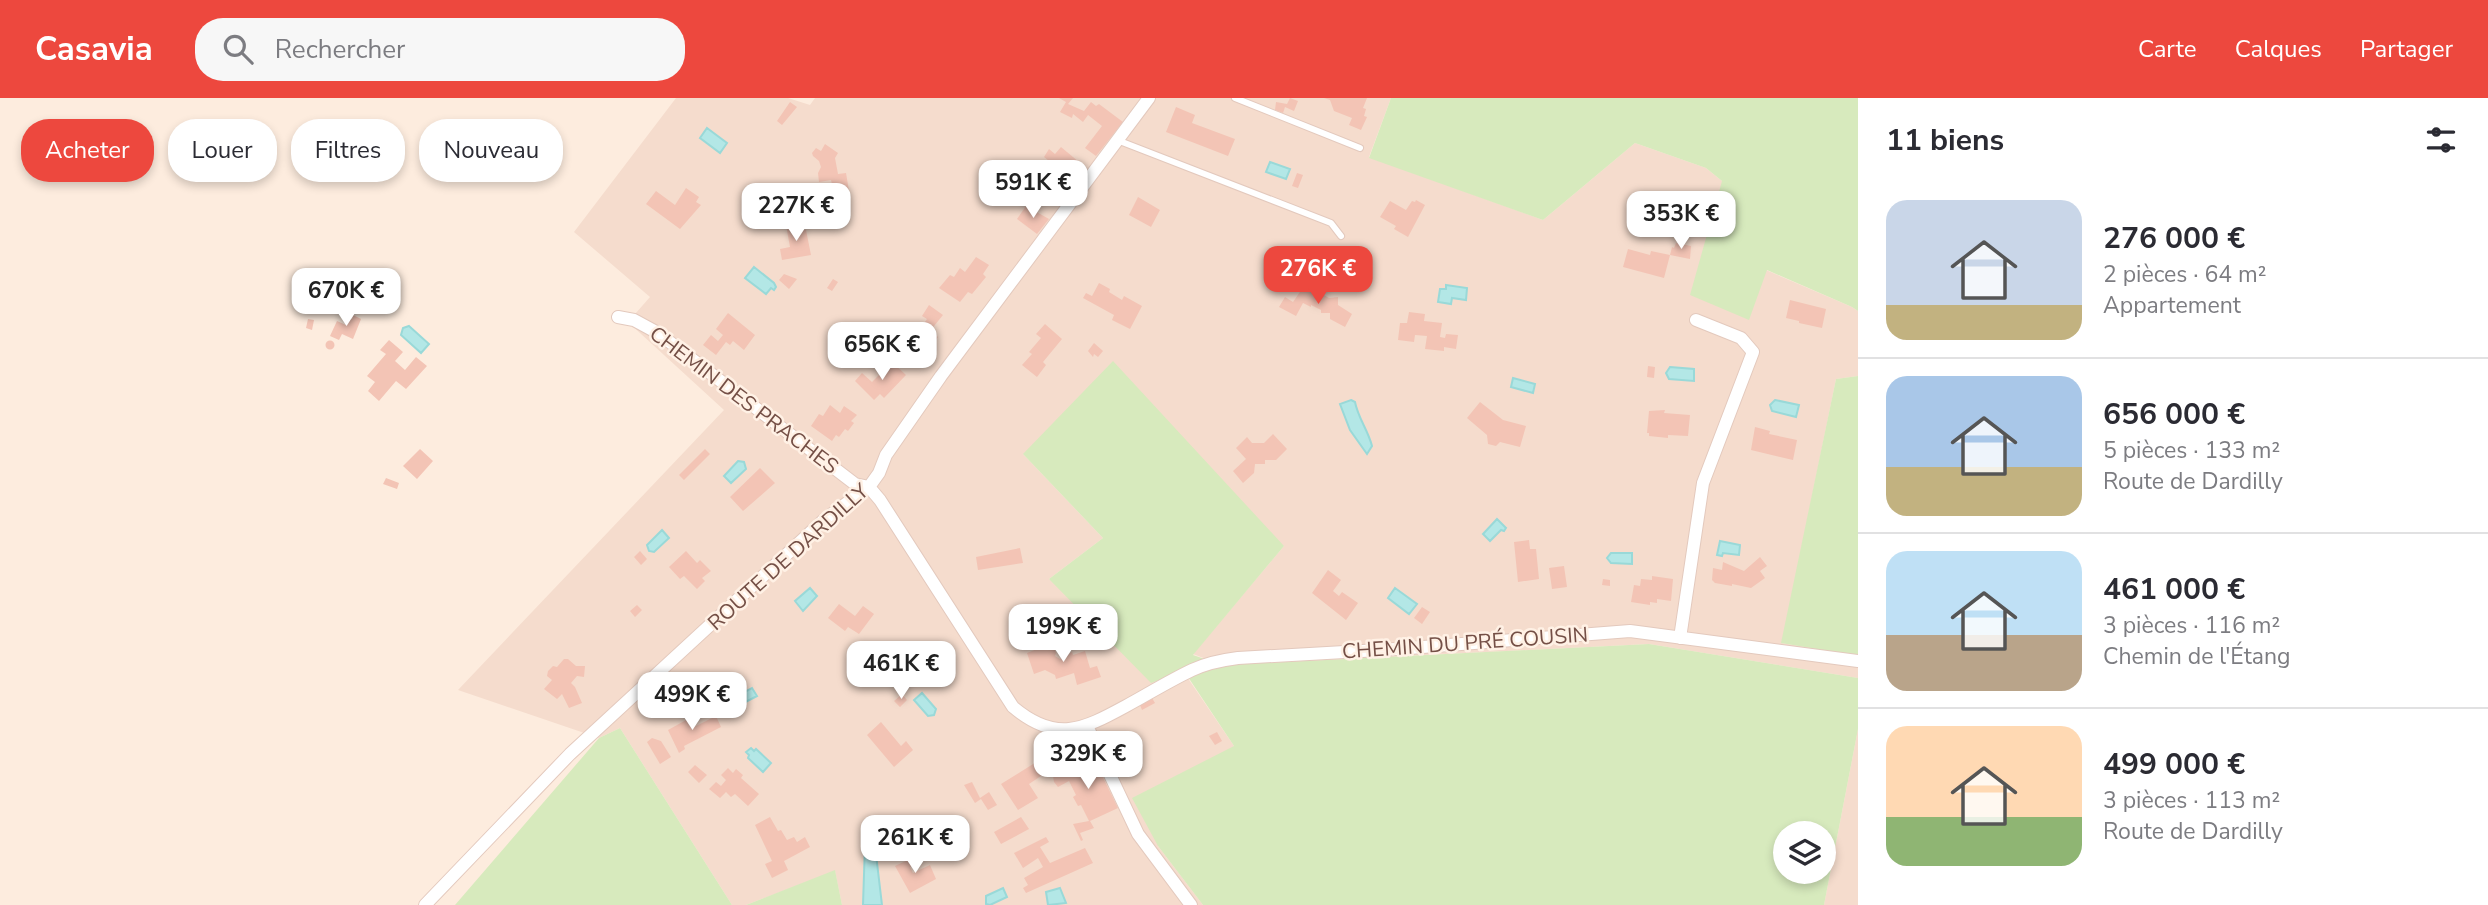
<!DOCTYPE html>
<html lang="fr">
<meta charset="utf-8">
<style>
:root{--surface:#fff;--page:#f7f7f7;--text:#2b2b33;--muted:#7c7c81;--line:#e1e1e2;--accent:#ed483e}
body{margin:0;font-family:"Nunito Sans",sans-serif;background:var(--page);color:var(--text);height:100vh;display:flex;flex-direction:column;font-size:26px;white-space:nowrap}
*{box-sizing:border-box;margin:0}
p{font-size:23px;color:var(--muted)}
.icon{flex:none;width:38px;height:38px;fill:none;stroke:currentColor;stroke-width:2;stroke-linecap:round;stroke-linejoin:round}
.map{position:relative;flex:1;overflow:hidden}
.panel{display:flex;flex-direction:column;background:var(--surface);width:630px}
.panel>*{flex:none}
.hud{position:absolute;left:21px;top:21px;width:665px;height:63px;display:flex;gap:14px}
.fabs{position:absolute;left:1773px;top:723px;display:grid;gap:14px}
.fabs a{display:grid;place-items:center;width:63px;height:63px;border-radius:50%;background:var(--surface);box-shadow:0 4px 10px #0003;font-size:35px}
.price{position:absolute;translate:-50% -60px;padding:0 16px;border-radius:14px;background:#fff;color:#222;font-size:23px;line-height:46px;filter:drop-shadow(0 2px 4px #0008)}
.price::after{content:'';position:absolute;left:50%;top:42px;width:21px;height:16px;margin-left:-10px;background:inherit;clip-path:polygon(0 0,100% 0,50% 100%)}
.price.current{background:var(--accent);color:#fff}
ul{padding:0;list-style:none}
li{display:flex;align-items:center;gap:21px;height:175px;padding:0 28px}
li+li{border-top:2px solid var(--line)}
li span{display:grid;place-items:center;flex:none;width:196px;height:140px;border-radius:21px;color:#555}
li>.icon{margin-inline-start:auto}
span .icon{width:84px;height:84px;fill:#fffc;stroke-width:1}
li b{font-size:30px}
h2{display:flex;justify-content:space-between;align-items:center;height:84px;padding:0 28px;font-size:30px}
.pill{padding:0 24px;border-radius:28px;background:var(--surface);box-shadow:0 4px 10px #0003;font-size:24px;line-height:63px}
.pill.current{background:var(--accent);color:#fff}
header{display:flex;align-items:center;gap:42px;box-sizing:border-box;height:98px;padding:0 35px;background:var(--accent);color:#fff}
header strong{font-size:33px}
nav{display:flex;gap:38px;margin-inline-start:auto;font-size:24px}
.search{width:490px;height:63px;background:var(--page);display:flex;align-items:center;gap:18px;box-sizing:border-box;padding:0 24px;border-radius:28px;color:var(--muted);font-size:26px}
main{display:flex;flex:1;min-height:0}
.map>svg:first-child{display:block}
</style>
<header>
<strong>Casavia</strong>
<div class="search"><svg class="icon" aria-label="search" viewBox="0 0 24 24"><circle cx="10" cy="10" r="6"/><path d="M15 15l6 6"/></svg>Rechercher</div>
<nav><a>Carte</a><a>Calques</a><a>Partager</a></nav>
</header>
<main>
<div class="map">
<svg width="1858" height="807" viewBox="0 0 1858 807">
<rect width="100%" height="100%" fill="#fdecde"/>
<path fill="#f5dccd" d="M676,0H788L810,7L815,0H1391L1369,59L1543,122L1635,45L1706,70L1722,83L1766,172L1852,209L1858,213V278L1836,281L1782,545L1858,558V580L1649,546L1222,567L1193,556L1284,448L1023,356L1103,440L1049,481L1183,573L1234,648L1158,748L1203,807H842L835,773L746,807H732L620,630L599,640L458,592L724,312L628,224L650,199L574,134Z
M1858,631V807H1824Z"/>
<path fill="#d7eabd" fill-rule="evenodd" d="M1391,0H1858V213L1852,209L1767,172L1749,222L1690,197L1722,83L1706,70L1635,45L1543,122L1369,60Z
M1113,263L1284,448L1193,557L1222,567L1649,546L1858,580V631L1824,807H1203L1158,748L1132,700L1234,648L1184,573L1151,585L1049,481L1103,440L1023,356ZM1785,735H1824V774H1785Z
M1858,278V558L1781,545L1836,281Z
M620,630L732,807H455L599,640Z
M835,772L842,807H746Z"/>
<path fill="#b3e7e6" stroke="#99d9d8" stroke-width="2" d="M707,30L727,45L720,55L700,40Z
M1270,64L1290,71L1286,81L1266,74Z
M1293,164L1298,167V174L1291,183L1283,184L1285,170Z
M754,169L774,185L776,189L774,192L771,190L766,196L745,180Z
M1446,187L1467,190L1466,202L1452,200L1451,206L1438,204L1440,191H1446Z
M409,228L429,246L421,255L401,237L403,230Z
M1670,269L1694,271V283L1669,281L1666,275Z
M1513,280L1535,286L1533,295L1511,289Z
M1351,302L1355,304C1358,320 1368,332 1372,348L1367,356L1350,332L1340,306Z
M1775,302L1799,307L1796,319L1772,313L1770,307Z
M738,363L744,364L746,371L731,385L724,378Z
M1497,421L1506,430L1504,433L1501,432L1490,443L1483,436Z
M662,432L669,440L654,454L649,453L647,447Z
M1720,443L1740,447L1739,457L1723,455L1722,458L1717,457Z
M1611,455H1632V466L1611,465L1607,460Z
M810,490L817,498L803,513L795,503Z
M1395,490L1417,506L1409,516L1388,500Z
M1064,513L1070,517L1073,526L1069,531L1063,529L1060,525L1048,528L1045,518Z
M752,590L757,598L740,607L737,606L735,599Z
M922,595L936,611L934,617L928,618L914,602Z
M751,650L754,653L756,651L771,665L763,674L748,660L749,657L746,654Z
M868,740L875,748L882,807H863L865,746Z
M1003,790L1007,799L990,807L986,806V798Z
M1060,790L1066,805L1048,807L1046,794Z"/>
<path fill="#f3c4b5" d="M1059,0H1073L1068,6L1084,13L1091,4L1096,8L1099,6L1123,24L1096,58L1085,50L1102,28L1088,17L1083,24L1073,16L1072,20L1060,14L1066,4Z
M1290,0L1298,3L1294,13L1285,9L1283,15L1275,12L1276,4L1287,6Z
M1324,0H1367L1363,10L1366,11L1364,18L1367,19L1361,32L1349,27L1352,20L1334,13L1330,2Z
M790,4L797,9L782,27L777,23Z
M1176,9L1195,17L1192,25L1235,41L1228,58L1166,34Z
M825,46L838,55L835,60L838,76L846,75L849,93L834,95L831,82L819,84L818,75L821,69L819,63L813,58L812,55L816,50L821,53Z
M1061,49L1079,64L1074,71L1080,75L1074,83L1044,59L1049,51L1055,56Z
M999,71L1014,78L1009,89L994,79Z
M1297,75L1303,77L1298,90L1292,88Z
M686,90L699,99L696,104L701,107L680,131L646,106L656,93L675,107Z
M1138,99L1160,112L1151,129L1129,117Z
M1416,102L1425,107L1408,139L1394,131L1396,128L1380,119L1390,103L1406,112L1412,103L1415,104Z
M1026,108L1049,121L1037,136L1017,121Z
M802,124L804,132H806L811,157L782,162L780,151L790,149L786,127Z
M1676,145L1691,148L1690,161L1670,157L1672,149L1674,150Z
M1628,151L1650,157L1651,153L1670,157L1664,180L1623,169Z
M976,159L989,167L983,176L986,179L972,196L968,194L960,204L939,190L950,177L954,179L960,170L965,174Z
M784,176L797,181L789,191L779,182Z
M833,181L838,184L832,193L827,190Z
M1099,185L1110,191L1109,194L1122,202L1124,198L1142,208L1130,231L1112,222L1114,217L1083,200L1086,195L1092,198Z
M1304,188L1317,197L1319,194L1329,200L1338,199V207L1352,216L1345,229L1330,221V215H1321V212L1311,207V209L1303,205L1296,218L1279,209L1285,199L1293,204Z
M1790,202L1826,211L1822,230L1799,225V223L1786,220Z
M929,207L943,217L930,233L938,239L919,264L898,249L910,231L917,235L927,221L922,218Z
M1409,214L1425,216L1424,223L1442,225L1440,239L1445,240L1446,236L1458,237L1456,251L1444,249V253L1425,251L1427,238L1415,237L1414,244L1398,242L1400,225H1407Z
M728,215L755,237L744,252L733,243L730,247L726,244L716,257L703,247L711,237L718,243L723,237L716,231Z
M353,217L361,221L353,241L342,236L339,242L330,238L337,223L346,227L349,220L352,221Z
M308,221L314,222L312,232L306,230Z
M1045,226L1062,241L1043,264L1046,267L1037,279L1022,267L1032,256L1029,254L1041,240L1036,236Z
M389,242L403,254L395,263L405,272L416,259L427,268L406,291L396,283L379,303L368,293L375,284L367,278L386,256L380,252Z
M325.5 247a4.5 4.5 0 1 1 9 0a4.5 4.5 0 1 1-9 0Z
M1094,245L1103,253L1098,259L1094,256L1093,259L1088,253Z
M892,264L906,277L884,300L880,296L874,302L855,283L862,275L872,284Z
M1648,268L1655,269L1654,280L1647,279Z
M1480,304L1503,322L1526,328L1520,349L1500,344L1496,348L1488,346L1487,337L1467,320Z
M830,307L840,315L844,308L857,317L851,323L854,325L848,333L845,331L839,339L836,337L832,343L811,328L819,316L823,318Z
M1665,312L1664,315L1690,317L1688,338L1668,337V340L1649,338V335H1647L1649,313Z
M1755,329L1770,333L1769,336L1797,342L1793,362L1751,352Z
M1273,336L1287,351L1276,362H1265V366H1255L1254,375L1243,385L1233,373L1246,361L1236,350L1247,339L1252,345H1264Z
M420,351L433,363L417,381L403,368Z
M705,351L710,356L684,382L679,377Z
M760,370L775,385L743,413L730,399Z
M386,380L399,385L397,391L383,386Z
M1529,442L1530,451H1536L1539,481L1518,484L1514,444Z
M1020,450L1023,465L978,472L976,459Z
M640,453L647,461L641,467L634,459Z
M686,453L697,465L700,462L711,473L702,480L705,483L697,491L684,478L680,481L669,469Z
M1760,459L1767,468L1760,473L1765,480L1751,490L1732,486V488L1715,485L1712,482L1713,470L1722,472L1723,464L1744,473Z
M1564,468L1567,489L1552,491L1549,470Z
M1328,472L1341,482L1333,493L1339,498L1342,494L1358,505L1346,522L1312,495Z
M1652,478L1673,481L1671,503L1657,501V505L1650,504V507L1631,504L1634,487L1640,488L1641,481L1652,482Z
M1603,481L1610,482V488L1602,487Z
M839,506L855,518L863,508L874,516L859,536L848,529L845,533L828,520Z
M637,507L642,512L635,519L630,513Z
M1422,509L1430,514L1422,526L1414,520Z
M1052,545L1056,555L1055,558L1060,561L1072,554L1073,557L1085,553L1090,570L1097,568L1101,579L1077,587L1074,575L1056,581L1055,577L1045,572L1034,576L1027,555Z
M564,561H568L576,568H585L584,579L577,578L571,585L575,589L582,605L569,610L562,596L557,601L544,591L552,582L547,578L548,573L553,568L557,569Z
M902,596L907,602L900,609L894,603Z
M1152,600L1155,605L1142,612L1140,607Z
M716,618L721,629L684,648L685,651L679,655L668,632L688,621L692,630Z
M881,624L901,648L906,643L913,652L894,669L867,637Z
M1217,634L1222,643L1215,647L1209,638Z
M652,640L661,643L671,659L660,666L647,644Z
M1062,648H1065L1068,652L1065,654L1067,657L1051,667L1053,670L1029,686L1038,700L1018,712L1001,686Z
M1091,655L1118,710L1090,723L1094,730L1080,735L1083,742L1081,743L1073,726L1089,723L1081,707L1078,708L1073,699L1076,697L1069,683L1058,689L1054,684L1053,678L1086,660L1085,658Z
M695,667L707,677L699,685L688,674Z
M728,670L733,675L736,671L743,677L741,680L759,696L748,708L735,696L731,699L726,694L720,700L709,691L716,684L721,688L726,682L721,677Z
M972,684L980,700L989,694L997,707L988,712L981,701L975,705L964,687Z
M770,719L778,733L781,732L787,742L794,739L797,744L805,739L810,749L784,763L788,772L772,780L765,766L772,763L755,727Z
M1021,719L1029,731L1001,746L994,734Z
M1046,739L1049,744L1040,749L1050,765L1085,750L1093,765L1026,795L1023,790L1028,787L1024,780L1043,769L1038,760L1023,770L1014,755Z
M912,760L916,767L910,769L913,775L930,767L936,781L910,795L895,768Z"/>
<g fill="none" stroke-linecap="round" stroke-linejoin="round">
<defs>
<path id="service" d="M1235,0L1360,50
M1117,42L1331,125L1341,138"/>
<path id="minor" d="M618,219L634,222L658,235L855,386L869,389L880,402L1013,609C1056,645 1082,632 1126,608C1148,596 1169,583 1192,572C1207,565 1222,562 1238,560L1397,551L1630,533L1858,563
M1680,540L1703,385L1753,254L1741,240L1696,222
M1087,628L1138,736L1191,807
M425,807L570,656L825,421L869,389L879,375L886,357L941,278L1149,0"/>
</defs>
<use href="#service" stroke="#e3c9bd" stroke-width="8"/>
<use href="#minor" stroke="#e3c9bd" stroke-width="14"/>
<use href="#service" stroke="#fff" stroke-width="6"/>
<use href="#minor" stroke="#fff" stroke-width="12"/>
</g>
<g text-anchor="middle" stroke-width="5" stroke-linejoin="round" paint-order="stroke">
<g font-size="21" fill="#744f46" stroke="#fff1e5">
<text transform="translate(744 302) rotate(37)" y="7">CHEMIN DES PRACHES</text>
<text transform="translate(788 459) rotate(-42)" y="7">ROUTE DE DARDILLY</text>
<text transform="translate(1465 545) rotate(-4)" y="7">CHEMIN DU PRÉ COUSIN</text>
</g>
</g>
</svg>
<div class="fabs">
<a><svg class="icon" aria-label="layers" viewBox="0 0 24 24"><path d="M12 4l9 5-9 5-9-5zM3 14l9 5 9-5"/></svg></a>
</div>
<b class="price" style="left:1033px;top:122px">591K €</b>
<b class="price" style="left:796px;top:145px">227K €</b>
<b class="price" style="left:1681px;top:153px">353K €</b>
<b class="price current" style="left:1318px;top:208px">276K €</b>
<b class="price" style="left:346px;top:230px">670K €</b>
<b class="price" style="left:882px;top:284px">656K €</b>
<b class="price" style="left:1063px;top:566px">199K €</b>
<b class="price" style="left:901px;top:603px">461K €</b>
<b class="price" style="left:692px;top:634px">499K €</b>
<b class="price" style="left:1088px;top:693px">329K €</b>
<b class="price" style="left:915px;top:777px">261K €</b>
<div class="hud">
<a class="pill current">Acheter</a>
<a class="pill">Louer</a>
<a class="pill">Filtres</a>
<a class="pill">Nouveau</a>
</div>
</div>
<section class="panel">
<h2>11 biens<svg class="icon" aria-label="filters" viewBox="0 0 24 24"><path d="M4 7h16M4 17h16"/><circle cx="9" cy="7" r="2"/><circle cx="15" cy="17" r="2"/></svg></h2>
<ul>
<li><span style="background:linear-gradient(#c9d6e8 75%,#c2b280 0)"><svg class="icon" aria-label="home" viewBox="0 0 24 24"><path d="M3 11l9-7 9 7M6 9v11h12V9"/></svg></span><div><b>276 000 €</b><p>2 pièces · 64 m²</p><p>Appartement</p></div></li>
<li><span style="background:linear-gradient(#a9c7e8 65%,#c2b280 0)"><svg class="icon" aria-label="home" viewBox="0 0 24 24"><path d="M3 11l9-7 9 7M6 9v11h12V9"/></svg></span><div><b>656 000 €</b><p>5 pièces · 133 m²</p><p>Route de Dardilly</p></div></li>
<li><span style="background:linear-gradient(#bfe0f5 60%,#b9a48a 0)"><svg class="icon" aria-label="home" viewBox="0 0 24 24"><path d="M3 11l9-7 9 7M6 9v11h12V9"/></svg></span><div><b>461 000 €</b><p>3 pièces · 116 m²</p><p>Chemin de l'Étang</p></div></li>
<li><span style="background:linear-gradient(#ffd9b3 65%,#8fb573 0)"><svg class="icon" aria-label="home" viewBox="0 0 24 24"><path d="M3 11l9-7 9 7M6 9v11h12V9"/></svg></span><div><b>499 000 €</b><p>3 pièces · 113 m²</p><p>Route de Dardilly</p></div></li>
</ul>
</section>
</main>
